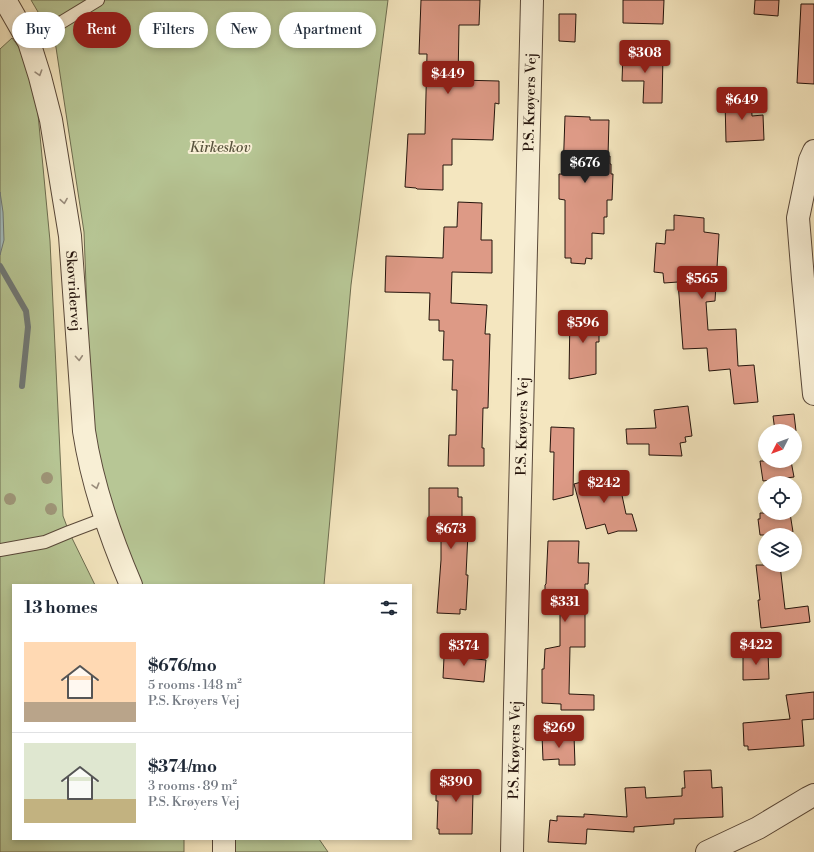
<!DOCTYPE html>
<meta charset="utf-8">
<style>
:root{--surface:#fff;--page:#f6f6f7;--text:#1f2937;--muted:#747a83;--line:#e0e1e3;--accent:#8f2418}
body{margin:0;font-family:"Libre Bodoni",serif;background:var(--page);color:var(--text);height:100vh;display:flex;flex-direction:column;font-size:15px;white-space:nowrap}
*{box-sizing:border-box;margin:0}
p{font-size:13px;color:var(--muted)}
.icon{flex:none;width:22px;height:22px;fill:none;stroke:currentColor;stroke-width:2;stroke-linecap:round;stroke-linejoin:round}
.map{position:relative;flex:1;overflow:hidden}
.details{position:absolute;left:12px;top:584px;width:400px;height:256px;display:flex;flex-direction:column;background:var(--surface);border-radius:0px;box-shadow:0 2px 6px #0003}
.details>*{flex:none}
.guide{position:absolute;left:12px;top:12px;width:400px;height:36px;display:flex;gap:8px}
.needle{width:26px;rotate:228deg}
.fabs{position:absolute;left:758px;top:424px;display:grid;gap:8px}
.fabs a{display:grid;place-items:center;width:44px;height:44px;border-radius:50%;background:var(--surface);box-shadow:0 2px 6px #0003;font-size:20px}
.price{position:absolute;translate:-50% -34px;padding:0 9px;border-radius:4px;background:var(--accent);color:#fff;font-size:13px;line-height:26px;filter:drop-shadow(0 1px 2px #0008)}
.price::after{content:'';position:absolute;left:50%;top:24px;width:12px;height:9px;margin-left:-6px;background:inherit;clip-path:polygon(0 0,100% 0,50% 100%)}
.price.current{background:#222;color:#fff}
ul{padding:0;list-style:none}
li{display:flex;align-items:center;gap:12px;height:100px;padding:0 12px}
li+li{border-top:1px solid var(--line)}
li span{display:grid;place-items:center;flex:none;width:112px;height:80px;border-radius:0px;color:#555}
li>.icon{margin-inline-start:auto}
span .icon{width:48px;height:48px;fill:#fffc;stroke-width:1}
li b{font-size:17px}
h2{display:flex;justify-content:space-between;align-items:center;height:48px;padding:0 12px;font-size:17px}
.pill{padding:0 14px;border-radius:18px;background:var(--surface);box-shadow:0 2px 6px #0003;font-size:14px;line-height:36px}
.pill.current{background:var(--accent);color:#fff}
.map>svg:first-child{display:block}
</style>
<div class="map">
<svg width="814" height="852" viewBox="0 0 814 852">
<rect width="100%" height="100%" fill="#f4e6bf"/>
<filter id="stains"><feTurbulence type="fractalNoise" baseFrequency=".005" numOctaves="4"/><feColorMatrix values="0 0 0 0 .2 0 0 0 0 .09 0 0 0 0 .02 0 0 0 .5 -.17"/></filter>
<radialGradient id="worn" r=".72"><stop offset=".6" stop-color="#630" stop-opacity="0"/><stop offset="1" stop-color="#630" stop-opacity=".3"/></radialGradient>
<path fill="#b7c695" stroke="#6e6d50" d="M31,0H388L351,285L324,585H140L130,562L92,442L84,232L55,41Z
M12,38L23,52L36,93L50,241L63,516L69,532L95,585H13V839H184V852H0V49Z
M232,839H319L328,852H232Z"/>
<path fill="#a2bcbe" stroke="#707977" d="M0,192L3,212L4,240L0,255Z"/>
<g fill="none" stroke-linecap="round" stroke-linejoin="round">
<path stroke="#707977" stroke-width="6" d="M0,266L26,311L28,327L22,386"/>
</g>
<path fill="#dd9a86" stroke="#25140c" d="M421,0H480L479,25H459L458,80L499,81V104L495,103L493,140L452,139V165H443V190L417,189L416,188L405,187L408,134H425L427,54H419Z
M623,0H664L663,24L623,23Z
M755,0H779L778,16L754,14Z
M801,4H814V84L797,83Z
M559,14H576L575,42L559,41Z
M623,53L663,55L662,103H643L644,81H622Z
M751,96L752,116L763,115L764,140L726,142L725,99H726L727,97Z
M565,116L590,117V120H609L608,156H610V164H611V174H613L612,200H607V217H604V234L592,233V259L586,258L585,264L571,263V258H565V200L559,199V174H563Z
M458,202L482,203L481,240H492V273L452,272L451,303L487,305L485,334H490L488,408H483L482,448H484V466H448L449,435H456L457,390H452L453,360H443L444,331H439V320H429L430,293L385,292L386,256L443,258L444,227H457Z
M674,215L704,218V232L719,234L715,301L706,302L708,330L736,329L738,366L754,365L758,402L734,404L730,369L709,371L707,348L683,349L678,282L664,283L663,273L654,272L656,243L665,244L666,230H674Z
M570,312H599V342H596V374L569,379Z
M688,406L692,436L685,437L686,442L680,443L682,456L649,455V444H627L626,429L656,428L654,410Z
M794,414L796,431H775L773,416Z
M551,427L574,428L573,495L553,500L554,452H550Z
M760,461H791L794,477L763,481Z
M617,472L626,514H632L637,531H618L608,534L605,524L586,529L574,484Z
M429,488H458V497H462V533H468L466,575H468L466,610L460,609V614L437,613L441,560V519H429Z
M760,513H790L793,532H791L792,535H760L758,519H760Z
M548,541H579L578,563H589L588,584H585V647H570L569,694L594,695V710H561V704L542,703V669H544L545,649L560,646V602H545V585L546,584Z
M756,565H780L785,609L808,606L810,622L761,628L758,600H760Z
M452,650L467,651V658L486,660L484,682L443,678L444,657L451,658Z
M743,652H768L769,679L743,680Z
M814,692V719L802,720L804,746L748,750V746H744L743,723L790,719L786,695Z
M542,735H574L575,765H559V759L543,760Z
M462,770V774H476V792H473L472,834H439V829H437L438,801H436V787H438V779H441V774H444V771Z
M711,770L712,788L722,787L723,817L674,819V824L634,827V832L587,829L586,844L548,842L550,820L557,821V816L584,817V814L627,817L625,788L645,787L646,798L682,796V788H685L684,771Z"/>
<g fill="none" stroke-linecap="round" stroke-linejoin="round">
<defs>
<path id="service" d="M29,42L98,0
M0,550L45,542L69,532L106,518"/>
<g id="minor">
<path id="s1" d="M5,0L29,42L40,77L51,120L70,236L84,431C92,484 110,536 131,585"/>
<path d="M814,151L810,160L798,218L803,279L814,394"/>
<path d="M224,839V852"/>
<path id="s2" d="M512,852L515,704L532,0"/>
</g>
<path id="tertiary" d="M707,852L758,828L808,798L814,795"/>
</defs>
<use href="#service" stroke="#594839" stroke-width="14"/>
<use href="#minor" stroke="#594839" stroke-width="24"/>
<use href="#tertiary" stroke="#594839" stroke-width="24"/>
<use href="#service" stroke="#f8efd5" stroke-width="12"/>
<use href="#minor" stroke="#f8efd5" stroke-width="22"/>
<use href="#tertiary" stroke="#f8efd5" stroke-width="22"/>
</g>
<g fill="#9e9577">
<circle cx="47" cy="478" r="6"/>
<circle cx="10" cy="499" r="6"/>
<circle cx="51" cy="509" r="6"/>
</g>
<defs><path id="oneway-chevron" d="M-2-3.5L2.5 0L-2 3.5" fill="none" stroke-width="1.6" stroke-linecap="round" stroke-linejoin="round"/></defs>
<g stroke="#998c7b">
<use href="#oneway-chevron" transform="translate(39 73) rotate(73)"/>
<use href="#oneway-chevron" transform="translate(64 201) rotate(81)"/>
<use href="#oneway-chevron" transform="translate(79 358) rotate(86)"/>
<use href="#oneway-chevron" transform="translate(96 486) rotate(74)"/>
</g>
<g text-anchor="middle" stroke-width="4" stroke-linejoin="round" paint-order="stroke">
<g font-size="14" fill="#25140c" stroke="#f8efd5">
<text dy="5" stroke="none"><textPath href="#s2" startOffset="750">P.S. Krøyers Vej</textPath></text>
<text dy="5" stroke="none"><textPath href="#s1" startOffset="302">Skovridervej</textPath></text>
<text dy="5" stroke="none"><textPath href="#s2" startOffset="426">P.S. Krøyers Vej</textPath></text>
<text dy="5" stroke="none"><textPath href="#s2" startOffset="102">P.S. Krøyers Vej</textPath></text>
</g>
<g font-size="14" font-style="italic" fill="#58523c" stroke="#f8efd5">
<text x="220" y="152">Kirkeskov</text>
</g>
</g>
<rect width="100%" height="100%" filter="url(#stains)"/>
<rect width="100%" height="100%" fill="url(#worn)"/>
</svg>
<div class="fabs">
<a><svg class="needle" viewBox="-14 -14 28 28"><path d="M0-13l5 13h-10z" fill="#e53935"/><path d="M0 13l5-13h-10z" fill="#747a83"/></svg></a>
<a><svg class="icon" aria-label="locate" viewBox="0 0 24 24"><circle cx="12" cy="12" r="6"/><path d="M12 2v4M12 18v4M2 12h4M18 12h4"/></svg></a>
<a><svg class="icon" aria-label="layers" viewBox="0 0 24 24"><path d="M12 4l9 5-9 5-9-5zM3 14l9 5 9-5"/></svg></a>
</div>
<b class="price" style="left:645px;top:74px">$308</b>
<b class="price" style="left:448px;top:95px">$449</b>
<b class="price" style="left:742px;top:121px">$649</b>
<b class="price current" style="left:585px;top:184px">$676</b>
<b class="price" style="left:702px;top:300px">$565</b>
<b class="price" style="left:583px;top:344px">$596</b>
<b class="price" style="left:604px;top:504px">$242</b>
<b class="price" style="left:451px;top:550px">$673</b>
<b class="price" style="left:565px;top:623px">$331</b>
<b class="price" style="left:756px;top:666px">$422</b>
<b class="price" style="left:464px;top:667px">$374</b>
<b class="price" style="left:559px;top:749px">$269</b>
<b class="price" style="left:456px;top:803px">$390</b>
<div class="guide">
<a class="pill">Buy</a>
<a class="pill current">Rent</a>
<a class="pill">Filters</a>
<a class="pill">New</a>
<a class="pill">Apartment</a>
</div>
<section class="details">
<h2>13 homes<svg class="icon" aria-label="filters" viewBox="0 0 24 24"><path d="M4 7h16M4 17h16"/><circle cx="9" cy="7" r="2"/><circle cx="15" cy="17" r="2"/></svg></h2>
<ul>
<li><span style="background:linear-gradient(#ffd9b3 75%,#b9a48a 0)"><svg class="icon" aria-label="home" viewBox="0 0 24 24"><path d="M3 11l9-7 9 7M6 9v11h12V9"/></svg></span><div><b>$676/mo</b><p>5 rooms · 148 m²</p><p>P.S. Krøyers Vej</p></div></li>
<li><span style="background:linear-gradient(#dfe7d0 70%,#c2b280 0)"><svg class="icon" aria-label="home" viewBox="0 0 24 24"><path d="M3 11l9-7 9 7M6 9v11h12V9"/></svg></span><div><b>$374/mo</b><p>3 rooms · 89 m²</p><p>P.S. Krøyers Vej</p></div></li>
</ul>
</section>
</div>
